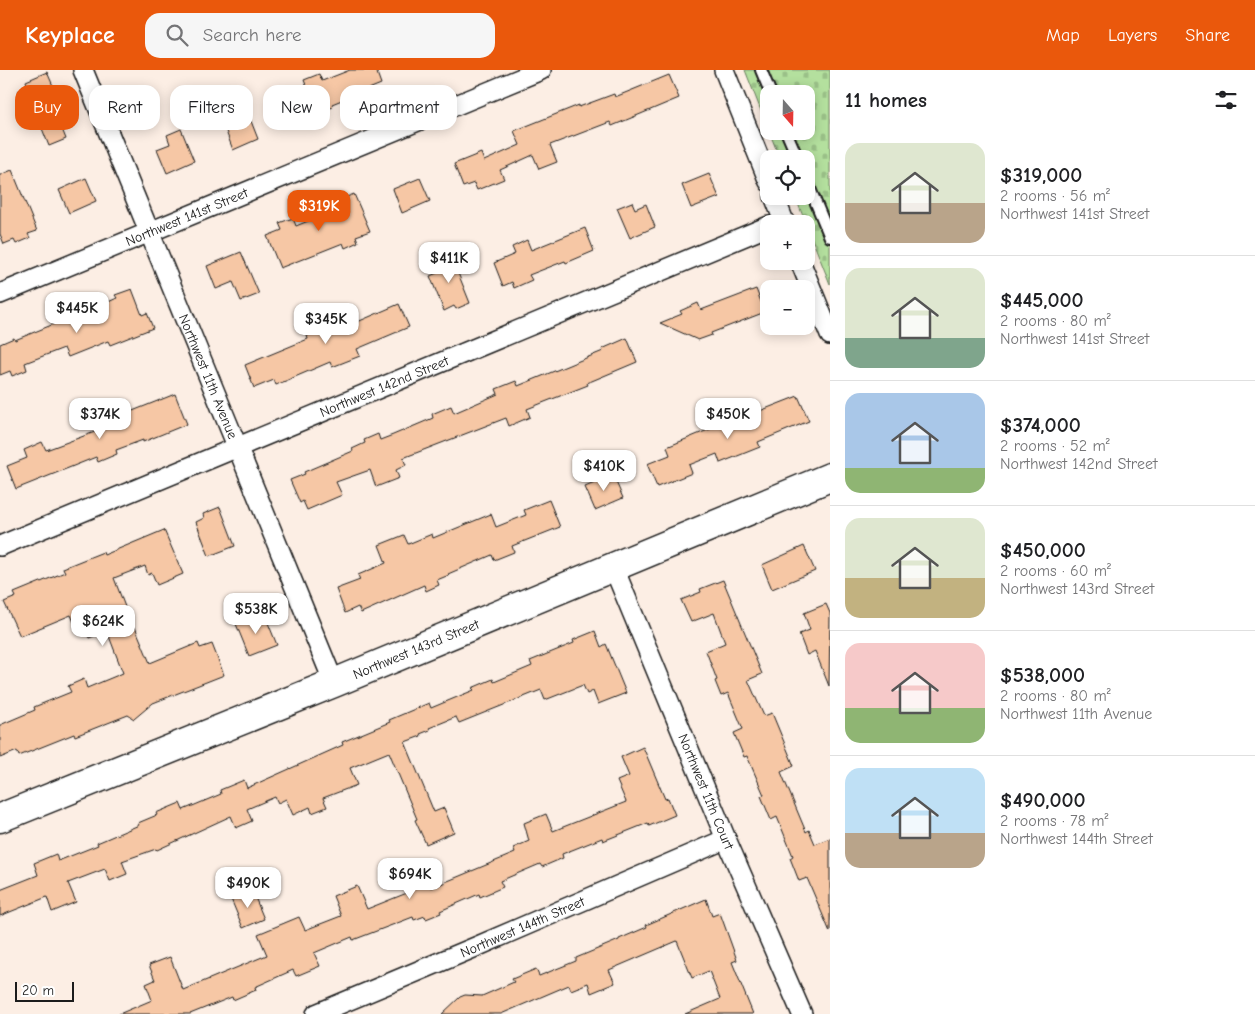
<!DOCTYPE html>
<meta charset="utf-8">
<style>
:root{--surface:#fff;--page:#f6f6f6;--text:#202124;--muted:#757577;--line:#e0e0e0;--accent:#ea580c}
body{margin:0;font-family:"Comic Neue",sans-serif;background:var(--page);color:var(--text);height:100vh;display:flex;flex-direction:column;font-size:19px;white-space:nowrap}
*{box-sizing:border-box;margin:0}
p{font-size:16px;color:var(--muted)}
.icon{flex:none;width:28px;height:28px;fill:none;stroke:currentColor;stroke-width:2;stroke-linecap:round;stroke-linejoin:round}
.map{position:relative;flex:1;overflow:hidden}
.side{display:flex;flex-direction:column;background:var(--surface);width:425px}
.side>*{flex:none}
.hud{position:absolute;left:15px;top:15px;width:475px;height:45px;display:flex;gap:10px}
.needle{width:32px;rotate:160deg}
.buttons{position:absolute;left:760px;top:15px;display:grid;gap:10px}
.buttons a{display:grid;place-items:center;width:55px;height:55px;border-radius:10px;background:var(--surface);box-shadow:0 2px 12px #0003;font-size:25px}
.scale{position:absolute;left:15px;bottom:12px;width:59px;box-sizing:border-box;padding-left:5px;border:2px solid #1c1c1c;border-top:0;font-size:14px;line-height:18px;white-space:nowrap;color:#1c1c1c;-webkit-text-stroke:4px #fff;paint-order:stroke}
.price{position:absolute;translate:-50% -42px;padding:0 11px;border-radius:10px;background:#fff;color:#222;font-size:16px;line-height:32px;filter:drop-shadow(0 1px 2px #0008)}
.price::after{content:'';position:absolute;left:50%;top:30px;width:15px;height:11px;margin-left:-8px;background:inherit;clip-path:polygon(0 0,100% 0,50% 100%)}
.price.active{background:var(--accent);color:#fff}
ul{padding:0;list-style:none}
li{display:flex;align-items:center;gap:15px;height:125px;padding:0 15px}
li+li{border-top:1px solid var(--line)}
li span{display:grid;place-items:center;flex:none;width:140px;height:100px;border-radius:15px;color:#555}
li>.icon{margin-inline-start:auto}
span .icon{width:60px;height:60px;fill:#fffc;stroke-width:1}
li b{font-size:21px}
h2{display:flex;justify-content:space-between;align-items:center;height:60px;padding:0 15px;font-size:21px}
.pill{padding:0 18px;border-radius:15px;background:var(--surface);box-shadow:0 2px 12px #0003;font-size:18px;line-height:45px}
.pill.active{background:var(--accent);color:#fff}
header{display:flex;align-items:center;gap:30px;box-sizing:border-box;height:70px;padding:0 25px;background:var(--accent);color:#fff}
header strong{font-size:24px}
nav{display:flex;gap:28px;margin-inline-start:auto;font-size:18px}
.search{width:350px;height:45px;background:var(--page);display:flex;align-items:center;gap:12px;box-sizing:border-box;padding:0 18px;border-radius:15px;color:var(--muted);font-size:19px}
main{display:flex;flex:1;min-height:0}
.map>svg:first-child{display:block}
</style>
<header>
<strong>Keyplace</strong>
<div class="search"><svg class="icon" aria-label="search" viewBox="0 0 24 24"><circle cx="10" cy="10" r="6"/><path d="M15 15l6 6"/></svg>Search here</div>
<nav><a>Map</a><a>Layers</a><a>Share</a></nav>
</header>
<main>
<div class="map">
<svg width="830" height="944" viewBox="0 0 830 944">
<defs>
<pattern id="cemetery-stones" width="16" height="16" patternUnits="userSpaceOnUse" patternTransform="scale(1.25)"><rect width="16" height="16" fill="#b4e09e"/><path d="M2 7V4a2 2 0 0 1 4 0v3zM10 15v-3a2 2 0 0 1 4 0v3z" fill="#9ac088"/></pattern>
</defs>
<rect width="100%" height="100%" fill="#fceee4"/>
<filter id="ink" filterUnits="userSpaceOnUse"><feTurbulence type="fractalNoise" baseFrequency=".02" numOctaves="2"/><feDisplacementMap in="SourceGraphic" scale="10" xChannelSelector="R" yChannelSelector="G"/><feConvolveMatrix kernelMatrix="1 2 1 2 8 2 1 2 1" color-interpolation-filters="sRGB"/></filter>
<g filter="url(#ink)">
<path fill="url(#cemetery-stones)" stroke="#687e5d" d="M745,0H830V214L795,126H806V89H780L769,61H806V24H769V61Z"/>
<path fill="#f6c7a5" stroke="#1c1c1c" d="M350,0H376L381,14L332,34L333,37L293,53L284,30L308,20L304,10L319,4L322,11Z
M47,2L64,41L56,44L66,69L49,76L39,51L32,54L18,21L28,17L26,11Z
M669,5L679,28L612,56L610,52L550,75L557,92L539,99L533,85L500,100L504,109L477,120L474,113L463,117L454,94L481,83L484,91L520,75L514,61L579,35V37L614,24L615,27Z
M189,28L194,42L177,49L172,35Z
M249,46L258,69L233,80L224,56Z
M181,59L194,91L167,103L157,79L170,74L167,65Z
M12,100L37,161L28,164L30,168L16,174L14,170L4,174L0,164V105Z
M709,104L719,127L691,138L682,115Z
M86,108L96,131L69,143L59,120Z
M420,108L430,131L402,143L393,119Z
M354,124L370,161L356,166L358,172L345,178L343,173L280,198L267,166L282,160L279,153L293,148L296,156L330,142L327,135Z
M632,132L635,139L646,134L655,157L630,168L617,138Z
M585,158L594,181L566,193L565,191L529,205L532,210L514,218L512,212L503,216L494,193L515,184L512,177L527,170L531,180Z
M241,182L259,224L241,231L233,212L216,219L207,196Z
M450,183L470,233L456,239L454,236L444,241L430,206L437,203L432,191Z
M132,219L142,245L147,243L153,258L110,275L108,271L68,287L64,278L25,293L27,300L12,306L10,301L0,305V274L14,268L15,270L76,245L77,249L107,237L106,233L117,228L115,225Z
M756,219L765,242L711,263L712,265L698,270L660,253L682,244L680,241L698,233L701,240Z
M399,234L409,257L357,279L360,286L332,297L330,292L276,315L274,310L254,318L245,295L308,269L307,266L309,265L303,251L340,236L348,256Z
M627,268L637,292L587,313L588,315L527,339L530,347L509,356L506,348L403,388L406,395L396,400L399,408L376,417L370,400L336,412L342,425L307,440L303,431L300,433L290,410L305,404L304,402L353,381L352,379L365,373L364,370L378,364L380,370L393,365L433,348L432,344L451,336L454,343L498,324L496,319L516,311L518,316L603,281L602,279Z
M175,324L187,354L143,372V370L116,380L117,384L98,392L96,387L16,419L7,396L27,388L24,380L42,372L46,380L100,360L93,342L115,333L120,346Z
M798,326L809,351L758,372L760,377L720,393L717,384L689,395L692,403L657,417L647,394L670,385L667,377L746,344L747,346Z
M613,405L623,428L595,440L585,417Z
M549,430L560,457L512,476L514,482L494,490L492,485L448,504L449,505L437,510L439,515L426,521L424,515L361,543L358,537L345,543L336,519L360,510L358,505L386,493L379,475L404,465L408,474L432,464L433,468L491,444L496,457L526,445L524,440Z
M220,437L235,476L209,486L196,452L204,448L203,444Z
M164,460L183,504L157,515L152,503L148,505L145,496L114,508L133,558L135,557L150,593L198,573L200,578L212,574L224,605L153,633L134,649L128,645L75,666L74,664L19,686L17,681L0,688V655L35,640L34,637L71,622L68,616L84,609L87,618L123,603L107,561L89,568L81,549L74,552L71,545L20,566L4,532L16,527L14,523L65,502L63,498L103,482L104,485Z
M804,476L815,501L772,519L762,495Z
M723,510L762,604L748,610L764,646L772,643L794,696L781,702L806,762L809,760L815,774L830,768V862L807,808L799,811L790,788L793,786L777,747L771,750L761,726L764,725L747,686L744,687L734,663L743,659L728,623L721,626L715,611L717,610L706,581L725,573L714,543L691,552L681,530L701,522L700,519Z
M826,534L830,543L829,616L815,581L807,585L799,564L810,560L804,543Z
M264,543L277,575L249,586L236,554Z
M595,561L601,577L606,574L626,623L598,634L593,621L587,624L583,615L545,630L541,620L459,653L456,647L429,658L430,660L420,664L421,666L405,672L434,742L444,738L454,762L426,774L415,750L417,749L389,682L350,698L357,715L323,728L327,737L312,743L310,737L293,745L286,729L278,733L275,727L247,739L252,751L236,758L231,746L157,780L156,779L122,791L127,804L110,811L105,799L68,813L76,832L52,842L47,827L0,846V820L38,805L34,793L56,784L58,791L98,775L97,773L139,755L138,753L157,745L156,743L180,733L183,740L221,724L220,720L244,710L247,718L343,675L342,672L390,652L389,650L429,633L431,638L474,620L472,618L493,609L494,612L532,596L530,591L574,573L573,570Z
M643,677L665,729L668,728L675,745L649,756L648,753L603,771L602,768L562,784L563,788L542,797L540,794L500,811L503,817L480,827L479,824L440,841L441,843L426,849L425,846L414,850L413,847L353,870L352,867L314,883L320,896L296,906L293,900L255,917L256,920L233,930L232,927L190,944H119L152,930L146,914L155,910L149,895L170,887L183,920L267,885L258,864L299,847L305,860L341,846L333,826L357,816L367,839L407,823L403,813L425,804L431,818L515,783L513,778L529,771L524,753L546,744L553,761L626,732L617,711L629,706L621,687Z
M252,820L264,849L243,858L231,829Z
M706,829L712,846L720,843L737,890L732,892L753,944H685L720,929L709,901L692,908L677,871L609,900L615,913L591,923L588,913L571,920L569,915L501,944H442L460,927L465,925L482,926L514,912L512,909L536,899L539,906L576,891V888L619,870V869L647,857L646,855Z"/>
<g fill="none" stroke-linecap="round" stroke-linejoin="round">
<defs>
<path id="lane" d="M761,0L771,24
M786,61L798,89
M806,109L830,167"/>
<g id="street">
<path id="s1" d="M83,0L334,613"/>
<path d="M724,0L769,112"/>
<path d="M774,126L785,154"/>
<path d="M800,191L830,265"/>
<path id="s2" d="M0,224L541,0"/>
<path id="s3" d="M0,476L769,156"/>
<path id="s4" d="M613,496L726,769L802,944"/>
<path id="s5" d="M316,944L478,876L726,769"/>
</g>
<g id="secondary">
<path id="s6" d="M0,748L334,613L830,407"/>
</g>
</defs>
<use href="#lane" stroke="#1c1c1c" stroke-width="14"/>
<use href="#street" stroke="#1c1c1c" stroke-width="22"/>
<use href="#secondary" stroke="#1c1c1c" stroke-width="31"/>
<use href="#lane" stroke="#fff" stroke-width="10"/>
<use href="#street" stroke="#fff" stroke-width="19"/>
<use href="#secondary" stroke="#fff" stroke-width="28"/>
</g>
</g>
<g text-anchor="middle" stroke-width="4" stroke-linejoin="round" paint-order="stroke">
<g font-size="14" fill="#1c1c1c" stroke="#fff">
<text dy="5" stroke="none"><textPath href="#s2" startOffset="202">Northwest 141st Street</textPath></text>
<text dy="5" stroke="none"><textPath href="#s1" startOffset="331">Northwest 11th Avenue</textPath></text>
<text dy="5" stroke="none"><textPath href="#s3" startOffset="416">Northwest 142nd Street</textPath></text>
<text dy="5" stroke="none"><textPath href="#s6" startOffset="449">Northwest 143rd Street</textPath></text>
<text dy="5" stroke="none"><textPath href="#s4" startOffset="244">Northwest 11th Court</textPath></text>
<text dy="5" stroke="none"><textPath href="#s5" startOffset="224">Northwest 144th Street</textPath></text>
</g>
</g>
</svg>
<div class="buttons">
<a><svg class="needle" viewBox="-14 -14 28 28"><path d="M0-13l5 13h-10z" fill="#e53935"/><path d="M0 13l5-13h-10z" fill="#757577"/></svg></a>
<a><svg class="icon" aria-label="locate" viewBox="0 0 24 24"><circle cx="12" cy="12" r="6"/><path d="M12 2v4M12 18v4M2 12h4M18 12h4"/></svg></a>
<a>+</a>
<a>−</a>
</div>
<div class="scale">20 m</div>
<b class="price active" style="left:319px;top:162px">$319K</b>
<b class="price" style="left:449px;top:214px">$411K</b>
<b class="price" style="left:77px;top:264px">$445K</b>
<b class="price" style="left:326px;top:275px">$345K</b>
<b class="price" style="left:100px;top:370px">$374K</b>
<b class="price" style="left:728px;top:370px">$450K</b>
<b class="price" style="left:604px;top:422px">$410K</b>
<b class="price" style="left:256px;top:565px">$538K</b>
<b class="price" style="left:103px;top:577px">$624K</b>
<b class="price" style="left:410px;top:830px">$694K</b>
<b class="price" style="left:248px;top:839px">$490K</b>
<div class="hud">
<a class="pill active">Buy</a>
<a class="pill">Rent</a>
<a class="pill">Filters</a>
<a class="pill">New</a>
<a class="pill">Apartment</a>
</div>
</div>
<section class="side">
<h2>11 homes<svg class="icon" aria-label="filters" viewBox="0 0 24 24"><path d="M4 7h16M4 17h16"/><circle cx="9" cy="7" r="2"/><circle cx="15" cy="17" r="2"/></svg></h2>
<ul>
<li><span style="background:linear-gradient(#dfe7d0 60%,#b9a48a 0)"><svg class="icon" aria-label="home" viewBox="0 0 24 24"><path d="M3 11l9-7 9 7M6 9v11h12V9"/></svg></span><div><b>$319,000</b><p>2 rooms · 56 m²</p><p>Northwest 141st Street</p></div></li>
<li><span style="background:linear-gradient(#dfe7d0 70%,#7fa58c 0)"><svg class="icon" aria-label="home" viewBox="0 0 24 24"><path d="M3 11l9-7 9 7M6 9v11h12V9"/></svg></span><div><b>$445,000</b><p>2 rooms · 80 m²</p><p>Northwest 141st Street</p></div></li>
<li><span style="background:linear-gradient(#a9c7e8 75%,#8fb573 0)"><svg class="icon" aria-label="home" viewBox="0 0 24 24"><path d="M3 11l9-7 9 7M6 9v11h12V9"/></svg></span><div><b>$374,000</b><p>2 rooms · 52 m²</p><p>Northwest 142nd Street</p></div></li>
<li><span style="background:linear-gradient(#dfe7d0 60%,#c2b280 0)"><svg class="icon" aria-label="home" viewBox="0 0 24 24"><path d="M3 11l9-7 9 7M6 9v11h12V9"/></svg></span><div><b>$450,000</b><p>2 rooms · 60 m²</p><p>Northwest 143rd Street</p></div></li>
<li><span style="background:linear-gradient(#f6c9c9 65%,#8fb573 0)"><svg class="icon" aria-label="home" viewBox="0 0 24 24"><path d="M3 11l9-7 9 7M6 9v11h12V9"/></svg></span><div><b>$538,000</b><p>2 rooms · 80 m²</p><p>Northwest 11th Avenue</p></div></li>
<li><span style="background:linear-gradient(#bfe0f5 65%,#b9a48a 0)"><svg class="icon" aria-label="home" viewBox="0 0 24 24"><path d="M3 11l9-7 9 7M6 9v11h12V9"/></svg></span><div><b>$490,000</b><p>2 rooms · 78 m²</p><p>Northwest 144th Street</p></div></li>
</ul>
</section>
</main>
